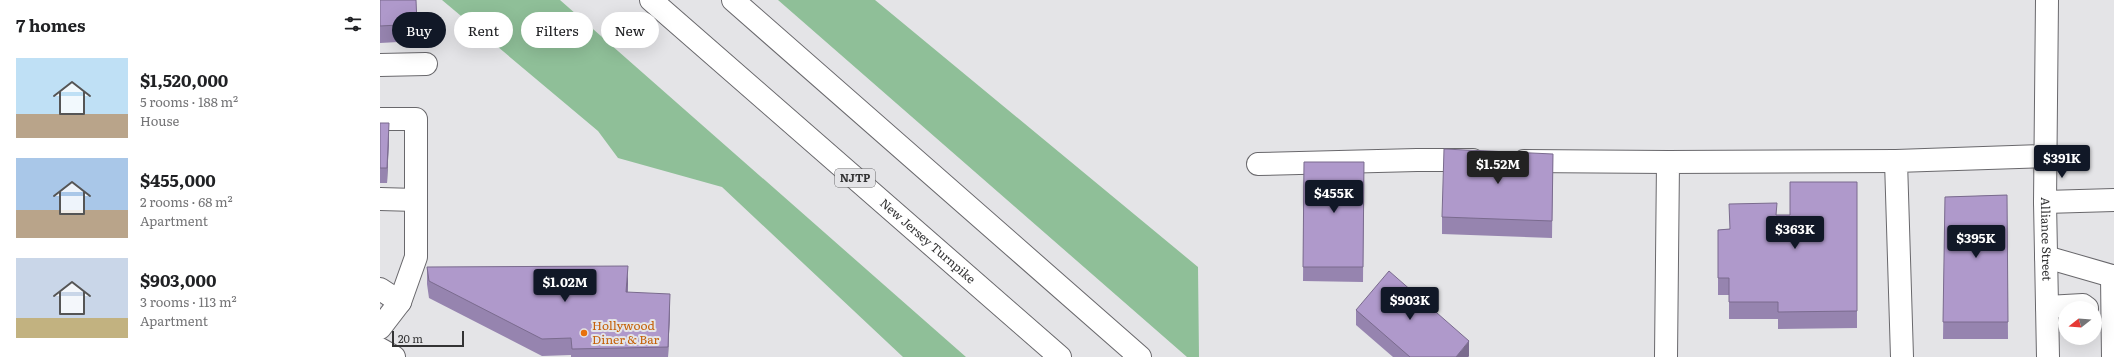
<!DOCTYPE html>
<meta charset="utf-8">
<style>
:root{--surface:#fff;--page:#f2f2f2;--text:#202124;--muted:#757577;--accent:#111827}
body{margin:0;font-family:Literata,serif;background:var(--page);color:var(--text);height:100vh;display:flex;flex-direction:column;font-size:15px;white-space:nowrap}
*{box-sizing:border-box;margin:0}
p{font-size:13px;color:var(--muted)}
.icon{flex:none;width:22px;height:22px;fill:none;stroke:currentColor;stroke-width:2;stroke-linecap:round;stroke-linejoin:round}
.map{position:relative;flex:1;overflow:hidden}
.sheet{display:flex;flex-direction:column;background:var(--surface);width:380px}
.sheet>*{flex:none}
.hud{position:absolute;left:12px;top:12px;width:380px;height:36px;display:flex;gap:8px}
.needle{width:26px;rotate:253deg}
.tools{position:absolute;left:1678px;top:301px;display:grid;gap:8px}
.tools a{display:grid;place-items:center;width:44px;height:44px;border-radius:50%;background:var(--surface);box-shadow:0 4px 16px #0002;font-size:20px}
.scale{position:absolute;left:12px;bottom:10px;width:72px;box-sizing:border-box;padding-left:4px;border:2px solid #333334;border-top:0;font-size:11px;line-height:14px;white-space:nowrap;color:#333334;-webkit-text-stroke:3px #e4e4e7;paint-order:stroke}
.price{position:absolute;translate:-50% -34px;padding:0 9px;border-radius:4px;background:var(--accent);color:#fff;font-size:13px;line-height:26px;filter:drop-shadow(0 1px 2px #0008)}
.price::after{content:'';position:absolute;left:50%;top:24px;width:12px;height:9px;margin-left:-6px;background:inherit;clip-path:polygon(0 0,100% 0,50% 100%)}
.price.current{background:#222;color:#fff}
ul{padding:0;list-style:none}
li{display:flex;align-items:center;gap:12px;height:100px;padding:0 16px}
li span{display:grid;place-items:center;flex:none;width:112px;height:80px;border-radius:0px;color:#555}
li>.icon{margin-inline-start:auto}
span .icon{width:48px;height:48px;fill:#fffc;stroke-width:1}
li b{font-size:17px}
h2{display:flex;justify-content:space-between;align-items:center;height:48px;padding:0 16px;font-size:17px}
.tag{padding:0 14px;border-radius:18px;background:var(--surface);box-shadow:0 4px 16px #0002;font-size:14px;line-height:36px}
.tag.current{background:var(--accent);color:#fff}
main{display:flex;flex:1;min-height:0}
.map>svg:first-child{display:block}
</style>
<main>
<section class="sheet">
<h2>7 homes<svg class="icon" aria-label="filters" viewBox="0 0 24 24"><path d="M4 7h16M4 17h16"/><circle cx="9" cy="7" r="2"/><circle cx="15" cy="17" r="2"/></svg></h2>
<ul>
<li><span style="background:linear-gradient(#bfe0f5 70%,#b9a48a 0)"><svg class="icon" aria-label="home" viewBox="0 0 24 24"><path d="M3 11l9-7 9 7M6 9v11h12V9"/></svg></span><div><b>$1,520,000</b><p>5 rooms · 188 m²</p><p>House</p></div></li>
<li><span style="background:linear-gradient(#a9c7e8 65%,#b9a48a 0)"><svg class="icon" aria-label="home" viewBox="0 0 24 24"><path d="M3 11l9-7 9 7M6 9v11h12V9"/></svg></span><div><b>$455,000</b><p>2 rooms · 68 m²</p><p>Apartment</p></div></li>
<li><span style="background:linear-gradient(#c9d6e8 75%,#c2b280 0)"><svg class="icon" aria-label="home" viewBox="0 0 24 24"><path d="M3 11l9-7 9 7M6 9v11h12V9"/></svg></span><div><b>$903,000</b><p>3 rooms · 113 m²</p><p>Apartment</p></div></li>
</ul>
</section>
<div class="map">
<svg width="1734" height="357" viewBox="0 0 1734 357">
<rect width="100%" height="100%" fill="#e4e4e7"/>
<path fill="#8fbf98" d="M62,0H180L586,357H523L342,187L238,158L218,131Z
M398,0H495L818,267L819,357H807Z"/>
<g fill="none" stroke-linecap="round" stroke-linejoin="round">
<defs>
<g id="minor">
<path id="s1" d="M1667,0L1665,202L1668,357"/>
<path d="M0,65L46,64"/>
<path d="M0,119H36V200L0,199"/>
<path d="M1144,161L1288,162"/>
<path d="M878,164L1037,160H1093"/>
<path d="M1665,202L1734,200"/>
<path d="M1666,257L1732,276"/>
<path d="M0,289L20,302"/>
<path d="M1667,307L1703,305L1707,308"/>
<path d="M0,328L20,302L36,257V200"/>
<path d="M1286,357L1288,162L1516,161"/>
<path d="M1522,357L1516,161L1665,156"/>
<path d="M1733,357L1732,276H1734"/>
</g>
<path id="major" d="M0,349L14,357"/>
<g id="highway">
<path id="s2" d="M271,0L680,357"/>
<path d="M353,0L760,357"/>
</g>
</defs>
<use href="#minor" stroke="#69686c" stroke-width="24"/>
<use href="#major" stroke="#69686c" stroke-width="24"/>
<use href="#highway" stroke="#69686c" stroke-width="24"/>
<use href="#minor" stroke="#fff" stroke-width="22"/>
<use href="#major" stroke="#fff" stroke-width="22"/>
<use href="#highway" stroke="#fff" stroke-width="22"/>
</g>
<path fill="#9684af" d="M0,0L37,24V41L0,43Z
M0,123L9,138L7,183H0Z
M1173,154L1172,238L1062,234V217Z
M924,162H984L983,282L923,281Z
M1477,182V328L1398,329V319H1349V295H1338V230L1349,229L1397,215H1410Z
M1627,195L1628,339H1563L1565,197Z
M47,267L248,283V292L290,311L288,357H191V355L162,356L49,298L47,284Z
M976,310L1089,356L1088,357H1013L976,325Z"/>
<path fill="#7a6b8e" d="M9,123V138L7,183V168Z
M248,266V283L246,309V292Z
M290,294V311L288,357V347Z
M1089,341V356L1088,357H1076Z"/>
<path fill="#af99cb" stroke="#7a6b8e" d="M0,0H36L37,24L0,26Z
M0,123H9L7,168H0Z
M1064,149L1173,154L1172,221L1062,217Z
M924,162H984L983,267H923Z
M1410,182H1477V311L1398,312V302H1349V278H1338V230L1350,229L1349,204L1397,203L1396,215H1410Z
M1627,195L1628,322H1563L1565,197Z
M248,266L246,292L290,294L288,347L192,349L191,338L162,339L49,281L47,267Z
M1009,271L1089,341L1076,357H1030L976,310Z"/>
<circle fill="#e8710a" stroke="#e4e4e7" stroke-width="1.5" cx="204" cy="333" r="4"/>
<g text-anchor="middle" stroke-width="4" stroke-linejoin="round" paint-order="stroke">
<rect fill="#e4e4e7" stroke="#68686a" stroke-width="1" x="455" y="169" width="40" height="18" rx="3"/>
<g font-size="11" font-weight="bold" fill="#333334">
<text x="475" y="182">NJTP</text>
</g>
<g font-size="12" fill="#333334" stroke="#e4e4e7">
<text dy="4" stroke="none"><textPath href="#s1" startOffset="239">Alliance Street</textPath></text>
<text dy="4" stroke="none"><textPath href="#s2" startOffset="367">New Jersey Turnpike</textPath></text>
</g>
<g font-size="12" fill="#c56008" stroke="#e4e4e7" text-anchor="start">
<text x="212" y="330">Hollywood<tspan x="212" dy="14">Diner &amp; Bar</tspan></text>
</g>
</g>
</svg>
<div class="tools">
<a><svg class="needle" viewBox="-14 -14 28 28"><path d="M0-13l5 13h-10z" fill="#e53935"/><path d="M0 13l5-13h-10z" fill="#757577"/></svg></a>
</div>
<div class="scale">20 m</div>
<b class="price" style="left:1682px;top:179px">$391K</b>
<b class="price current" style="left:1118px;top:185px">$1.52M</b>
<b class="price" style="left:954px;top:214px">$455K</b>
<b class="price" style="left:1415px;top:250px">$363K</b>
<b class="price" style="left:1596px;top:259px">$395K</b>
<b class="price" style="left:185px;top:303px">$1.02M</b>
<b class="price" style="left:1030px;top:321px">$903K</b>
<div class="hud">
<a class="tag current">Buy</a>
<a class="tag">Rent</a>
<a class="tag">Filters</a>
<a class="tag">New</a>
</div>
</div>
</main>
